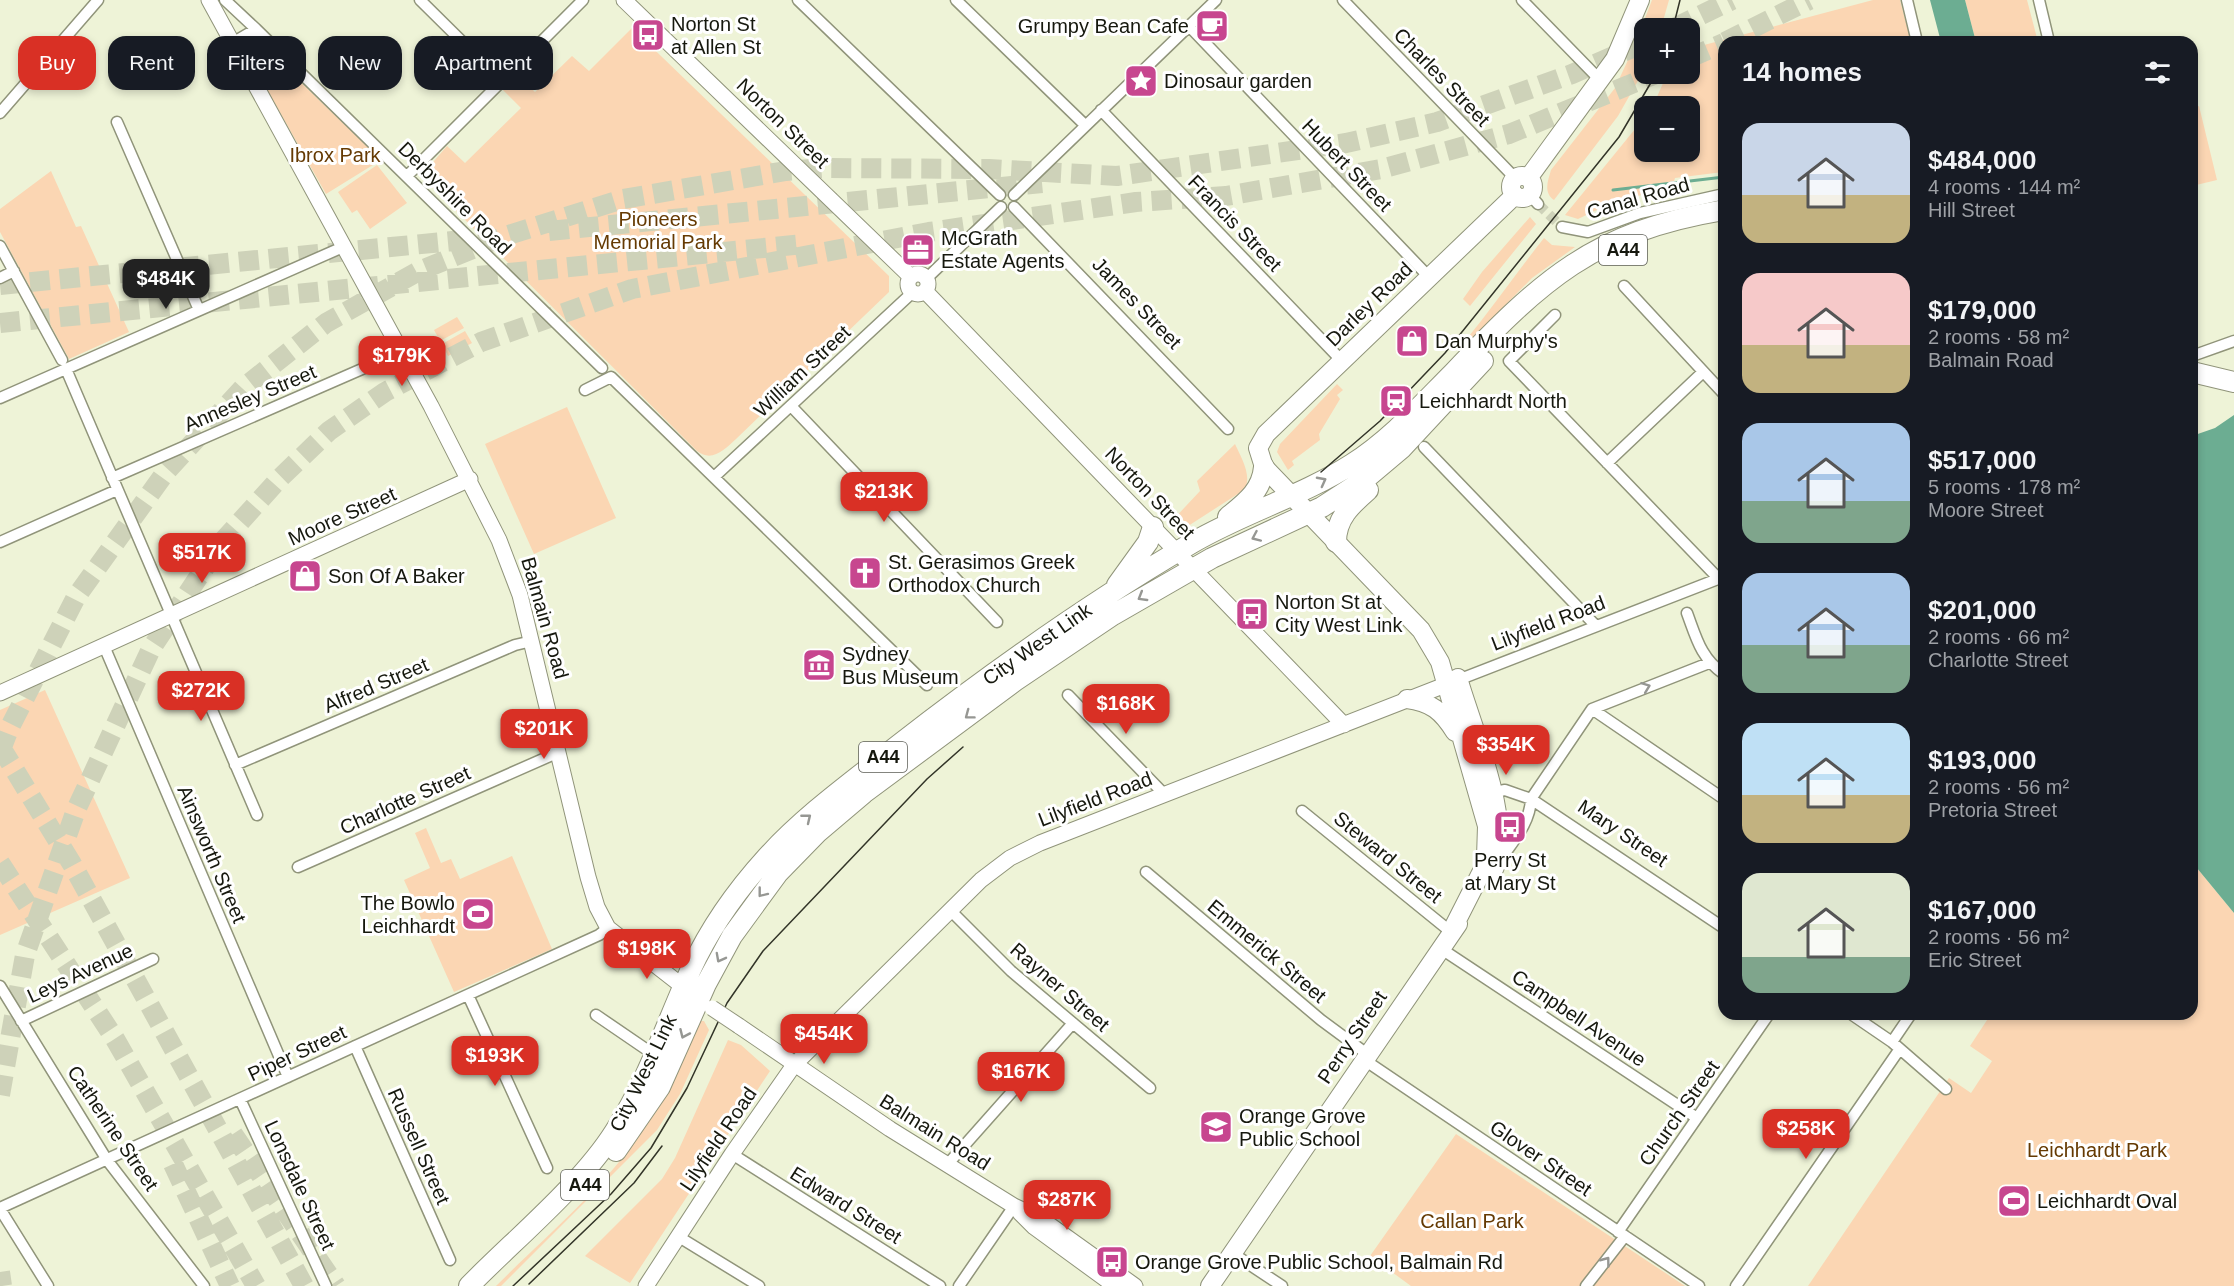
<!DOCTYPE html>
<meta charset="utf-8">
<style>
:root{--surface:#171b24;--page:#242831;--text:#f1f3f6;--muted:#9ea1a6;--accent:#d93025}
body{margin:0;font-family:Helvetica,sans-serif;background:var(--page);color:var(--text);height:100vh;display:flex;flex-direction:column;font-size:22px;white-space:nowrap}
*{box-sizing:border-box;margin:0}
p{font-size:20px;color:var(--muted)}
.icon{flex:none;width:33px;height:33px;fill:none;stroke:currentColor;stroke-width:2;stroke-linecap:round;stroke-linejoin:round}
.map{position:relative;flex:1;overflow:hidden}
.details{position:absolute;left:1718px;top:36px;width:480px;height:984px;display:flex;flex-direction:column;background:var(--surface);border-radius:18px;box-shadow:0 3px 9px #0003}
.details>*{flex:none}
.top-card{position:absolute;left:18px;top:36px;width:570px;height:54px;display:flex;gap:12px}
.buttons{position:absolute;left:1634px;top:18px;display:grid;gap:12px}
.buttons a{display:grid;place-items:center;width:66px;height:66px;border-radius:12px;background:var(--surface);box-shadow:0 3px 9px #0003;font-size:30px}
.price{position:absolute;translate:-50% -51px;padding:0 14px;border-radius:12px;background:var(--accent);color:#fff;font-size:20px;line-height:39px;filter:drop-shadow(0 2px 3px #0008)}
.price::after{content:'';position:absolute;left:50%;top:36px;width:18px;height:14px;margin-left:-9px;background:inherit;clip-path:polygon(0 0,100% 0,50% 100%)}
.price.selected{background:#222;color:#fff}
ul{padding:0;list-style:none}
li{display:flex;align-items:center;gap:18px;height:150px;padding:0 24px}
li span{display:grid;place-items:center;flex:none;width:168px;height:120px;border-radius:18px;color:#555}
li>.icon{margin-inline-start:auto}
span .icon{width:72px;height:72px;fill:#fffc;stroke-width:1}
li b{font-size:26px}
h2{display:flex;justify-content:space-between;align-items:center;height:72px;padding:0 24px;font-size:26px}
.pill{padding:0 21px;border-radius:18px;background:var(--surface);box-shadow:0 3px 9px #0003;font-size:21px;line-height:54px}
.pill.selected{background:var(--accent);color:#fff}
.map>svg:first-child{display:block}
</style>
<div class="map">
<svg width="2234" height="1286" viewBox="0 0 2234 1286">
<rect width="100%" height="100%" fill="#eef3d7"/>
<path fill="#fbd6b3" d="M1652,0H1669L1661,28H1644V70L1618,116L1554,200C1543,192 1548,181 1551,170L1615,88L1634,47Z
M1873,0H1900L1911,42H1724L1723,172L1675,178L1673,185L1603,207L1578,219L1565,215L1644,118V152H1689V106H1653L1667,74H1689V49Z
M1965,0H2027L2038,42H1976Z
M632,28L889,276V292L736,439C725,449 712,463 697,451L421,176L447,146L465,163L521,108L503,90L518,76L535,92L572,56L589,71Z
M253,39L257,40L381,160L326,194L247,54L246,43Z
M2199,106L2217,180L2192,186V108Z
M377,165L407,203L370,229L357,210L352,213L338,192Z
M51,171L76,227L81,226L129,332L69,359L0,232V209Z
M1530,217L1536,224L1470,306L1463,299L1482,272Z
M1544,238L1552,245L1575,247L1532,278L1468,343L1465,341C1493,307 1517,272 1544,238Z
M457,317L464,328L440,341L434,330Z
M465,331L472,343L448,356L442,344Z
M1337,384L1343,390L1337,395L1340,399L1319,434L1320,440L1292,461L1294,465L1288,470L1277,452L1280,444Z
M567,407L616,518L534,554L485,444Z
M1235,444C1241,457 1253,477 1244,490L1185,528H1179L1171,522L1200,491L1197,481Z
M45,690L130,878L0,935V710Z
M426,828L441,863L451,859L460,879L512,856L552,949L454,992L404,880L430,868L415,833Z
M2192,862L2234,913V1286H1808L1949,1078L1971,1093L1992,1061L1970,1046L1991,1014H2192Z
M697,1021H704L709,1030L680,1094L657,1130L501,1286H496C543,1239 597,1194 636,1140C663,1103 680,1062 697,1021Z
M728,1040L741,1045L770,1071L630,1283L585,1256L662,1179L675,1158Z
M1456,1134L1685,1286H1411L1370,1256Z"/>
<path fill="#6cad92" d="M1930,0H1965L1976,42H1941Z
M2234,415V913L2192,862V436L2215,428Z"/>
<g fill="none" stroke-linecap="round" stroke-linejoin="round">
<path stroke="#6cad92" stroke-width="3" d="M1613,190L1724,177"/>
<path stroke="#ced2b9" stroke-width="10" stroke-dasharray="10 5" stroke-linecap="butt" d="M1538,204L1562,227"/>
<path stroke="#ced2b9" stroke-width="20" stroke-dasharray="20 10" stroke-linecap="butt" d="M1674,28L1732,0
M1725,42L1809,0
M1689,58L1724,43
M549,231L1042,183
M0,285L484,238
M0,323L804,244
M0,746L72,864L304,1286
M0,752L9,729L76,597L165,473L243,388L326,323L419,271L502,237L623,199L786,171L825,168L989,169L1117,176L1346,143L1437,122L1572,74L1644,43
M0,863L115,1039L256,1286
M0,1095L25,955L76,810L151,649L221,543L279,479L329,431L385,392L481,342L632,289L929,232L1136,202L1226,196L1381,169L1509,134L1656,74
M233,1134L336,1286
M173,1164L230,1286
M0,1272L2,1286"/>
<defs>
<path id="street" d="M225,0L256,29
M420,0L501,80
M798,0L1000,195
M956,0L1085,125
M1343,0L1515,178
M1522,0L1601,81
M1907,0L1917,42
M2039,0L2049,42
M1189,26L1429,277
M232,43L256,29L602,368
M1101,110L1342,361
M0,113L98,0
M117,122L199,310
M407,176L583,0
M1014,195L1216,0
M1530,195L1538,204
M1014,207L1228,429
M1562,227L1588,232L1640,213L1724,194
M0,246L62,360
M0,278L14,271
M927,278L1001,207
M1624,286L1724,394
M1555,315L1509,361L1719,579
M2192,356L2234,341
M66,369L257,815
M585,390L611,377L927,685
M0,398L343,247
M791,406L997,622
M1424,447L1596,626
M1607,463L1703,372
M714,477L913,292
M112,478L401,352
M0,542L117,490
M1687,613C1696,637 1701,659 1724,674
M104,646L288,1077
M1458,680L1723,577
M1068,695L1165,795
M1592,709L1724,799
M235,765L515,645L532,641
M1489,793L1505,790L1531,799L1724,928
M1302,811L1451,932
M1499,862C1512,842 1530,824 1531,799L1592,709L1709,663
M298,867L559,752
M1146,872L1321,1020L1367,1054
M950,910L1011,971L1150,1088
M1440,948L1697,1118
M0,986L107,1160L204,1286
M468,995L547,1168
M1851,1014L1892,1042L1946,1089
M596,1015L656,1056
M21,1021L153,959
M1892,1042L1911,1014
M355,1046L450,1260
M1363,1059L1699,1286
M240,1099L326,1286
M732,1154L940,1286
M947,1165L1073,1023
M0,1208L599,935L608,928
M0,1209L48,1286
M1618,1232L1769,1014
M679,1237L759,1286
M1232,1253L1282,1286
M959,1286L1014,1206
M1586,1286L1625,1236
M1736,1286L1899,1050"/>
<path id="secondary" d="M209,0L431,406L499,540L520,595L588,877L597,907L608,928L690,992
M624,0L911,277
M908 284a10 10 0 1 1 20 0a10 10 0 1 1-20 0Z
M925,291L1344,725
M0,693L470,479
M739,1026L890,1129L1014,1206L1040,1218L1135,1286
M1020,1213L1034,1227L1115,1286
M646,1286L732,1154L794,1065L981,880L1010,858L1040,843L1458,680"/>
<path id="primary" d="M1511 187a11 11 0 1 1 22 0a11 11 0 1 1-22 0Z
M1529,177L1615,59L1640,0
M1458,678C1472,728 1516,826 1492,874
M1407,699C1431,702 1442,711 1455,732
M1451,932L1482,871L1486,857L1487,826L1440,662L1421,630L1264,467L1258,448L1266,434L1515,195
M1210,1286L1458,924"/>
<path id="highway" d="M2192,372L2234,382
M1228,517C1245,503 1262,491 1264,467
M1336,542C1336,518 1351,505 1368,490
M1117,585L1148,542L1153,527
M616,1151L660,1087L706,984L732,936L778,873L818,832L864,793L1015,681L1113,615L1212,558L1322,507L1364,480L1402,448L1483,361
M469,1286C515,1239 581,1185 615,1131C648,1080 666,1024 691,969C710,928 737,890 767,857C805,815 853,781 897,746C991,673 1089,603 1192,543C1243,513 1302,496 1352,464C1391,439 1421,405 1453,373C1542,280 1592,232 1724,210"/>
</defs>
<use href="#street" stroke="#90947a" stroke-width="13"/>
<use href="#secondary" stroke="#90947a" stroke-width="17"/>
<use href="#primary" stroke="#90947a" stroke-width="20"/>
<use href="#highway" stroke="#90947a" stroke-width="22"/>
<use href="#street" stroke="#fff" stroke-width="10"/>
<use href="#secondary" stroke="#fff" stroke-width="15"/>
<use href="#primary" stroke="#fff" stroke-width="18"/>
<use href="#highway" stroke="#fff" stroke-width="20"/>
<path stroke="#323428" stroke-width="1.5" d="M1673,28L1680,0
M1321,472L1380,421L1445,353L1619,137L1656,74
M529,1284L634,1183L662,1146
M513,1286L611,1194L651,1148L687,1088L727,1003L763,951L927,779L963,747"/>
<defs>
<path id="secondary-bridge" d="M712,1008L739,1026"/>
</defs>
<use href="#secondary-bridge" stroke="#90947a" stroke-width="17" stroke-linecap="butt"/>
<use href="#secondary-bridge" stroke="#fff" stroke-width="15"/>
</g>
<defs><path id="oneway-chevron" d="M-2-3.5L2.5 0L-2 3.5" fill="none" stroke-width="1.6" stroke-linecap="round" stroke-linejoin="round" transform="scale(1.5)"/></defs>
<g stroke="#969793">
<use href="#oneway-chevron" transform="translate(1322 481) rotate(-28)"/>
<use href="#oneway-chevron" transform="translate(1256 537) rotate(156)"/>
<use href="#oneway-chevron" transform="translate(1142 597) rotate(149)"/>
<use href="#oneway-chevron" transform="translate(1646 687) rotate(-21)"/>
<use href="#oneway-chevron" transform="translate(969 715) rotate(143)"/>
<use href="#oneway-chevron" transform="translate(807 818) rotate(-39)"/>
<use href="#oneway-chevron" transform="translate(762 893) rotate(128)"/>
<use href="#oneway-chevron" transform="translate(720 958) rotate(118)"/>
<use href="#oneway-chevron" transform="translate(684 1034) rotate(114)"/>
<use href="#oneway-chevron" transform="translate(1606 1261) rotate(-53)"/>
</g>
<defs>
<symbol id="cafe-square" viewBox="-11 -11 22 22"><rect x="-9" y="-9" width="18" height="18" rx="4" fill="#c7468f" stroke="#fff"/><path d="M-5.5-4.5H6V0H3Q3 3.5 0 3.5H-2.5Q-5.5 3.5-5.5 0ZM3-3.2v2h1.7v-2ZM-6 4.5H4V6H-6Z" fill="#fff"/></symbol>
<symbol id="bus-square" viewBox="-11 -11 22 22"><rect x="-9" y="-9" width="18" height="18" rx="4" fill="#c7468f" stroke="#fff"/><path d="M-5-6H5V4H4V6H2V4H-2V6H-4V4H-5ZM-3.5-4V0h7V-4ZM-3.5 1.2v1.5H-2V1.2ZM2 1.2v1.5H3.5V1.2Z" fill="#fff"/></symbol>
<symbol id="sight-square" viewBox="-11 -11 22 22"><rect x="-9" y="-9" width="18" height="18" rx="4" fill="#c7468f" stroke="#fff"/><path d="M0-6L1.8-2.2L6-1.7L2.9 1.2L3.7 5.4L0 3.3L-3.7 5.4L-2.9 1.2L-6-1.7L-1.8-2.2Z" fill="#fff"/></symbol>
<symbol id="office-square" viewBox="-11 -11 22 22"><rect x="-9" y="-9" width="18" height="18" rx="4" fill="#c7468f" stroke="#fff"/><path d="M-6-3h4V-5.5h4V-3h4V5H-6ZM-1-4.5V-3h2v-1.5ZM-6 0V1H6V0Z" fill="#fff"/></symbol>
<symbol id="shop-square" viewBox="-11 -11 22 22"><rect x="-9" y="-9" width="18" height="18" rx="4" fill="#c7468f" stroke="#fff"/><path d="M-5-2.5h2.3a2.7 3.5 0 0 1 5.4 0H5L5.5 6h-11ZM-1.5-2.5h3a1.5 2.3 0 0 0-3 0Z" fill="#fff"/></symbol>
<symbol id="station-square" viewBox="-11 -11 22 22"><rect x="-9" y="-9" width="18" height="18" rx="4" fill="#c7468f" stroke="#fff"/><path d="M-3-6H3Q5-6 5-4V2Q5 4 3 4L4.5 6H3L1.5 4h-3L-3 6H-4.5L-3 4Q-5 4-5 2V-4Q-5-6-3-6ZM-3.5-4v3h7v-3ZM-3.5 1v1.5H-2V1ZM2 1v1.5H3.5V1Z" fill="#fff"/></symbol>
<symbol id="church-square" viewBox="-11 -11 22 22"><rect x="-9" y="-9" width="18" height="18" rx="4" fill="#c7468f" stroke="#fff"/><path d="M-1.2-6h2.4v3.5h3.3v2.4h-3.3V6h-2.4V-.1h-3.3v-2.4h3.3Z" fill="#fff"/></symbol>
<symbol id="museum-square" viewBox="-11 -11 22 22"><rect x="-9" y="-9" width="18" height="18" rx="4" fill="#c7468f" stroke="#fff"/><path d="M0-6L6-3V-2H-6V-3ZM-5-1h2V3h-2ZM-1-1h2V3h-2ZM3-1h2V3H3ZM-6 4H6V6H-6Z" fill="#fff"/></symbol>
<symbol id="stadium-square" viewBox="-11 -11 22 22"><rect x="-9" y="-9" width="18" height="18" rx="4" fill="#c7468f" stroke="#fff"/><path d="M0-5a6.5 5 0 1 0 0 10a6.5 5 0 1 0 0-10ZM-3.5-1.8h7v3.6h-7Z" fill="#fff"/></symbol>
<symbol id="school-square" viewBox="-11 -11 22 22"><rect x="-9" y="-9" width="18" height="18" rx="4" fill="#c7468f" stroke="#fff"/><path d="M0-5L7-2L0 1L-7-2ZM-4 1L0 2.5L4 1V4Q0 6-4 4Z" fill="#fff"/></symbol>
</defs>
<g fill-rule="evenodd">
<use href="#cafe-square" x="1193" y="7" width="38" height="38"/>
<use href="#bus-square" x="629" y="16" width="38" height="38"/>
<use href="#sight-square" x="1122" y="62" width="38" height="38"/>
<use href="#office-square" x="899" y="231" width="38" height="38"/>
<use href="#shop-square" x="1393" y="322" width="38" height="38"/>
<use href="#station-square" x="1377" y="382" width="38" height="38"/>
<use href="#church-square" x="846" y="554" width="38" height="38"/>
<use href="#shop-square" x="286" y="557" width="38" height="38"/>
<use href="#bus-square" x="1233" y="595" width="38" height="38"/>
<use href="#museum-square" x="800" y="646" width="38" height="38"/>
<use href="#bus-square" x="1491" y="808" width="38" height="38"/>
<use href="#stadium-square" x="459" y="895" width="38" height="38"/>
<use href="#school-square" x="1197" y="1108" width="38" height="38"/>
<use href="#stadium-square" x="1995" y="1182" width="38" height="38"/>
<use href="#bus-square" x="1093" y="1243" width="38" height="38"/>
</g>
<g text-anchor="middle" stroke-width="6" stroke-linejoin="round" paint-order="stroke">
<g fill="#fff" stroke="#5c5d56" stroke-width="1.5">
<rect x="1599" y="235" width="48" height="30" rx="4.5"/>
<rect x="859" y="742" width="48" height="30" rx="4.5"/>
<rect x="561" y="1170" width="48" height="30" rx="4.5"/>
</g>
<g font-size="18" font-weight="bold" fill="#16180e">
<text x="1623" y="256">A44</text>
<text x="883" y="763">A44</text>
<text x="585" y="1191">A44</text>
</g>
<g font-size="20" fill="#16180e" stroke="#fff" text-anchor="start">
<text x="671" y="31">Norton St<tspan x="671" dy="23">at Allen St</tspan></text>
<text x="1189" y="33" text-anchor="end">Grumpy Bean Cafe</text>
<text x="1164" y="88">Dinosaur garden</text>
<text x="941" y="245">McGrath<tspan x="941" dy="23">Estate Agents</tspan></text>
<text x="1435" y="348">Dan Murphy's</text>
<text x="1419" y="408">Leichhardt North</text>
<text x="888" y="569">St. Gerasimos Greek<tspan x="888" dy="23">Orthodox Church</tspan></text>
<text x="328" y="583">Son Of A Baker</text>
<text x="1275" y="609">Norton St at<tspan x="1275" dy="23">City West Link</tspan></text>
<text x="842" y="661">Sydney<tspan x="842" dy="23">Bus Museum</tspan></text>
<text x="1510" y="867" text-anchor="middle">Perry St<tspan x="1510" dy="23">at Mary St</tspan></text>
<text x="455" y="910" text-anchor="end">The Bowlo<tspan x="455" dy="23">Leichhardt</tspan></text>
<text x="1239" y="1123">Orange Grove<tspan x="1239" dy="23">Public School</tspan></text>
<text x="2037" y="1208">Leichhardt Oval</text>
<text x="1135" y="1269">Orange Grove Public School, Balmain Rd</text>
</g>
<g font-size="20" fill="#16180e" stroke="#fff">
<text transform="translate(1442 77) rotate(46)" y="7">Charles Street</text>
<text transform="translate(783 123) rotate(44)" y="7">Norton Street</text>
<text transform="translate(1347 165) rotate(46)" y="7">Hubert Street</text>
<text transform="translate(455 198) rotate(45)" y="7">Derbyshire Road</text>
<text transform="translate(1638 198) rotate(-16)" y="7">Canal Road</text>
<text transform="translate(1235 223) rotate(46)" y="7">Francis Street</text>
<text transform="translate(1137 303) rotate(46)" y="7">James Street</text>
<text transform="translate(1369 304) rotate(-44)" y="7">Darley Road</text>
<text transform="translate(802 371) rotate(-43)" y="7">William Street</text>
<text transform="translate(250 398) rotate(-23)" y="7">Annesley Street</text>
<text transform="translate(1150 493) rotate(46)" y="7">Norton Street</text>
<text transform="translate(342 516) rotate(-24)" y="7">Moore Street</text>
<text transform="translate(545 618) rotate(74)" y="7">Balmain Road</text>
<text transform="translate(1548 623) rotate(-21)" y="7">Lilyfield Road</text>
<text transform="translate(1037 644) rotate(-35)" y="7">City West Link</text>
<text transform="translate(376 685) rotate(-23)" y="7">Alfred Street</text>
<text transform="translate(1095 799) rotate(-21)" y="7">Lilyfield Road</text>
<text transform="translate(405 800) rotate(-24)" y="7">Charlotte Street</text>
<text transform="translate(1623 833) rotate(34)" y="7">Mary Street</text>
<text transform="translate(212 854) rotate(67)" y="7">Ainsworth Street</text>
<text transform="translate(1388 857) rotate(39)" y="7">Steward Street</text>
<text transform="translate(1267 951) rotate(40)" y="7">Emmerick Street</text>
<text transform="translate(80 973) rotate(-25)" y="7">Leys Avenue</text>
<text transform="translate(1060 987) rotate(41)" y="7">Rayner Street</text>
<text transform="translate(1579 1018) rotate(34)" y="7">Campbell Avenue</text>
<text transform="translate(1352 1037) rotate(-56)" y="7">Perry Street</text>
<text transform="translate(297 1053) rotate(-25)" y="7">Piper Street</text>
<text transform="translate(643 1073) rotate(-64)" y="7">City West Link</text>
<text transform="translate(1679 1113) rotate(-55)" y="7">Church Street</text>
<text transform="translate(113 1128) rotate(56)" y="7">Catherine Street</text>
<text transform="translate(935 1132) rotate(32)" y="7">Balmain Road</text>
<text transform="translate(718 1139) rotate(-56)" y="7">Lilyfield Road</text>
<text transform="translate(419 1146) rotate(66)" y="7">Russell Street</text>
<text transform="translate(1541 1158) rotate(34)" y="7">Glover Street</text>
<text transform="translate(300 1185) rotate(65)" y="7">Lonsdale Street</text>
<text transform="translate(846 1205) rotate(32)" y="7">Edward Street</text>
</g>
<g font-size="20" fill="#653a03" stroke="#fff">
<text x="335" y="162">Ibrox Park</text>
<text x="658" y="226">Pioneers<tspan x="658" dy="23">Memorial Park</tspan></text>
<text x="2097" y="1157">Leichhardt Park</text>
<text x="1472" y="1228">Callan Park</text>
</g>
</g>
</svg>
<div class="buttons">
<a>+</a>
<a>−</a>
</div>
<b class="price selected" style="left:166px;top:310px">$484K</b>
<b class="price" style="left:402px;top:387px">$179K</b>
<b class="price" style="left:884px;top:523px">$213K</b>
<b class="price" style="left:202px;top:584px">$517K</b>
<b class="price" style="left:201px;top:722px">$272K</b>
<b class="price" style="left:1126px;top:735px">$168K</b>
<b class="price" style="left:544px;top:760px">$201K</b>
<b class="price" style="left:1506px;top:776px">$354K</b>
<b class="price" style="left:647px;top:980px">$198K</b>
<b class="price" style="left:824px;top:1065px">$454K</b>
<b class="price" style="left:495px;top:1087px">$193K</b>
<b class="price" style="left:1021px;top:1103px">$167K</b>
<b class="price" style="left:1806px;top:1160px">$258K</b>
<b class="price" style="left:1067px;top:1231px">$287K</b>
<div class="top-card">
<a class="pill selected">Buy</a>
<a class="pill">Rent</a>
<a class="pill">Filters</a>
<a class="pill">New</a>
<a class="pill">Apartment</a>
</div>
<section class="details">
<h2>14 homes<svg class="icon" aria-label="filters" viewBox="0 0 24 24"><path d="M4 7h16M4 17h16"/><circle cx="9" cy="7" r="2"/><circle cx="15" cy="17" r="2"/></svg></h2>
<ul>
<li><span style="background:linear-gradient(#c9d6e8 60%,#c2b280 0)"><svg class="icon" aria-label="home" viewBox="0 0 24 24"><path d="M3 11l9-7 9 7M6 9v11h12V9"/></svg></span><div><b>$484,000</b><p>4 rooms · 144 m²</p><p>Hill Street</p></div></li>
<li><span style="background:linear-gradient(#f6c9c9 60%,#c2b280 0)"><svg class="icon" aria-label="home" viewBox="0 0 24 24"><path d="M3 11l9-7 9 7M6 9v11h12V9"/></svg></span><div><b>$179,000</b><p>2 rooms · 58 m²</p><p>Balmain Road</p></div></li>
<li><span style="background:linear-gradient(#a9c7e8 65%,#7fa58c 0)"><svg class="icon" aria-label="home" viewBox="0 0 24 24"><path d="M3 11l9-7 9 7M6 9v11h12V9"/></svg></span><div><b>$517,000</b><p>5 rooms · 178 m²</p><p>Moore Street</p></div></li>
<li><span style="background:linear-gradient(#a9c7e8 60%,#7fa58c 0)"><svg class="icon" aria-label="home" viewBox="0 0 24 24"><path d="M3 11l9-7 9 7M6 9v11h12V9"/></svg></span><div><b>$201,000</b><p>2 rooms · 66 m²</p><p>Charlotte Street</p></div></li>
<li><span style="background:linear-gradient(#bfe0f5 60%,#c2b280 0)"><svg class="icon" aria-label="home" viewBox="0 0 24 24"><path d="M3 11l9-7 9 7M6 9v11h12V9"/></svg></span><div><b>$193,000</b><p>2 rooms · 56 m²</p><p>Pretoria Street</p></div></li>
<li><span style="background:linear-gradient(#dfe7d0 70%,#7fa58c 0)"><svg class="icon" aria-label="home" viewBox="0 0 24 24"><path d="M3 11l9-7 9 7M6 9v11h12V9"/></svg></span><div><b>$167,000</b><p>2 rooms · 56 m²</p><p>Eric Street</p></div></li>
</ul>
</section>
</div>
